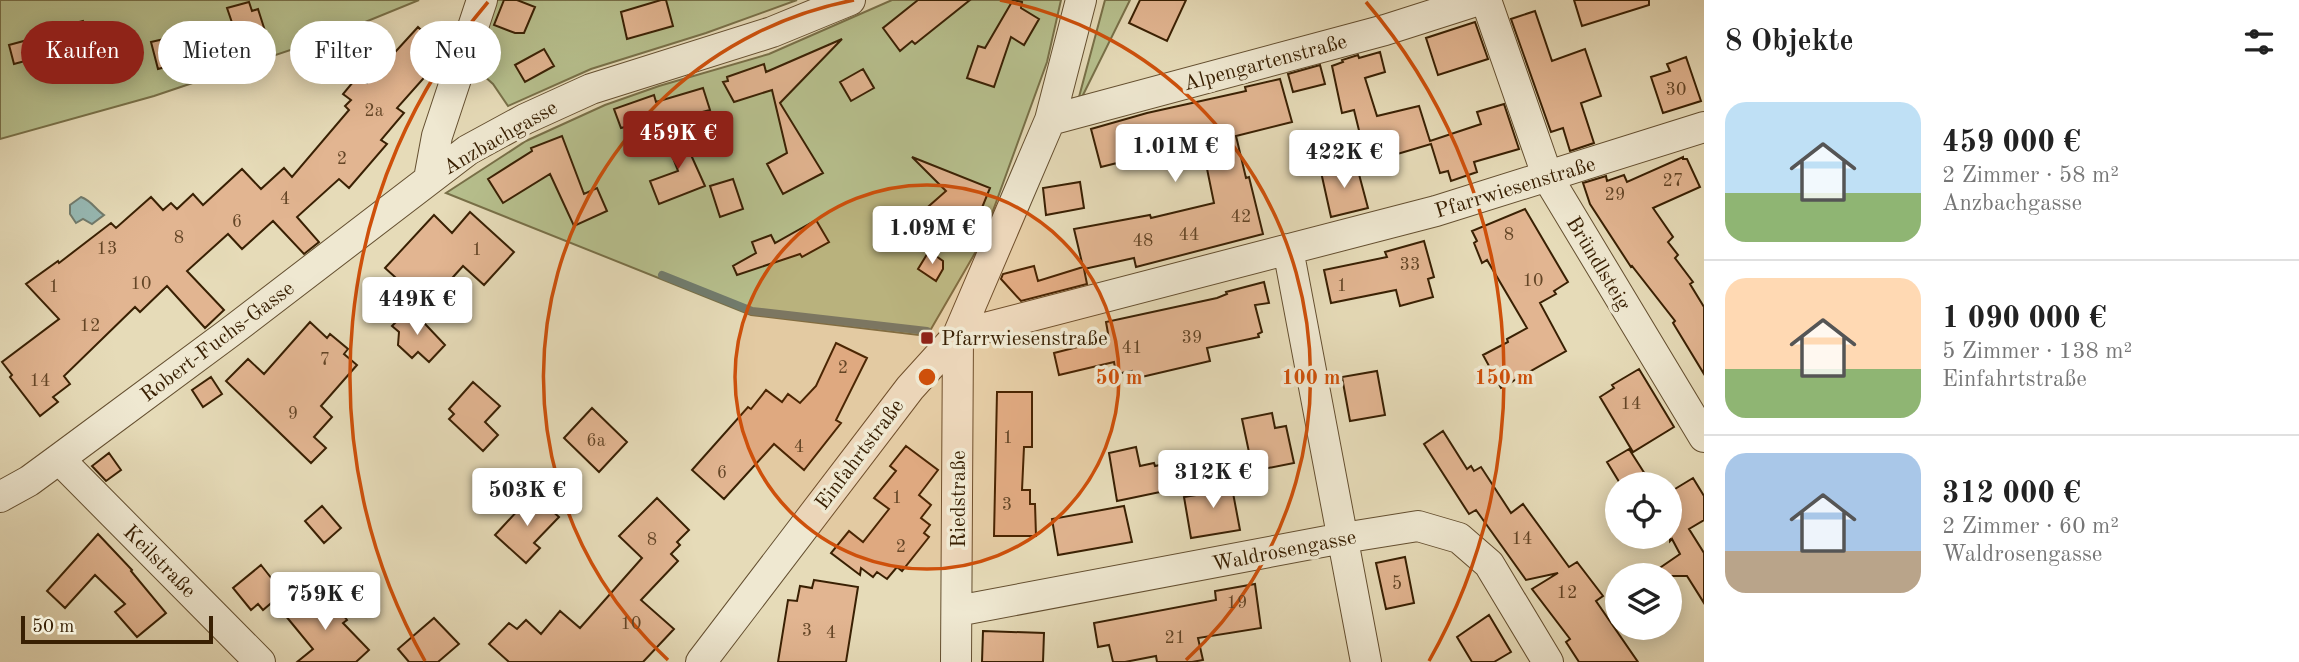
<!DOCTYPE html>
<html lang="de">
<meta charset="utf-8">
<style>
:root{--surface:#fff;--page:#f6f6f6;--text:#222;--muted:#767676;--line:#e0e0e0;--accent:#8f2418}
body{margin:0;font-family:"Old Standard TT",serif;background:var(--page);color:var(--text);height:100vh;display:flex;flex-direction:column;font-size:26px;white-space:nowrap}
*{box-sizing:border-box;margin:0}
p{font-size:23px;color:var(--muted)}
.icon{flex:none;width:38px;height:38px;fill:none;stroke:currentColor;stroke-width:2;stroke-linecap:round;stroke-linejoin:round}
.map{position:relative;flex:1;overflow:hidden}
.details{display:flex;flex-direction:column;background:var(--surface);width:595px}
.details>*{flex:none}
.guide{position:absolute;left:21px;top:21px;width:665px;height:63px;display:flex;gap:14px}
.tools{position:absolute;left:1605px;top:472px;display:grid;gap:14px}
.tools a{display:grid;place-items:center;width:77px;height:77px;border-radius:50%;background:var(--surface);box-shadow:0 4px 18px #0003;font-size:35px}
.scale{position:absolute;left:21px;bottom:18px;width:192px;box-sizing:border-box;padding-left:7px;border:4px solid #392003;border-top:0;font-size:19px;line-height:24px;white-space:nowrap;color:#392003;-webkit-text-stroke:5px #efe8d1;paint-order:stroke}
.price{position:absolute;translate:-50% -60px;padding:0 16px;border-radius:7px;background:#fff;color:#222;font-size:23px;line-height:46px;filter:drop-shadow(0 2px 4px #0008)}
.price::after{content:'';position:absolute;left:50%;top:42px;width:21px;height:16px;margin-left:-10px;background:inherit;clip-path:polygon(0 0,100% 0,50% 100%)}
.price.current{background:var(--accent);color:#fff}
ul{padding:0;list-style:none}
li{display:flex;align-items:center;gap:21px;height:175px;padding:0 21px}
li+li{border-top:2px solid var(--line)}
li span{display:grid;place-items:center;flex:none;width:196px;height:140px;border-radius:21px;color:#555}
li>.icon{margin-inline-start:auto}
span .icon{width:84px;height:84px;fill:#fffc;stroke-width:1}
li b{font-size:30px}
h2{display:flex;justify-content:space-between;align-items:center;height:84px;padding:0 21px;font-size:30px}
.chip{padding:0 24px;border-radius:32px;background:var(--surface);box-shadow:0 4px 18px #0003;font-size:24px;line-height:63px}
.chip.current{background:var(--accent);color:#fff}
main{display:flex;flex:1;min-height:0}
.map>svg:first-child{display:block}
</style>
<main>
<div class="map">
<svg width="1704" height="662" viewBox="0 0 1704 662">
<rect width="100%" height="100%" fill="#e6dbb8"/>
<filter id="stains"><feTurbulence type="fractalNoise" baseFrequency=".00286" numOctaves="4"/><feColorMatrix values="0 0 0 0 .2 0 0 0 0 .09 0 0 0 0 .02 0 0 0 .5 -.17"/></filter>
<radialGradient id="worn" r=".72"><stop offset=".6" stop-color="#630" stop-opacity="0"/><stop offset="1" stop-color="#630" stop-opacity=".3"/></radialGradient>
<path fill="#b7c08e" stroke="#787048" stroke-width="2" d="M0,0H419L326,38L154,96L0,139Z
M493,0H797L706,33L591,69L508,106L493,84L474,67Z
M892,0H1061L1047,62L982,241L927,336L751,315L446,193L526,141L605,105L659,86L769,54Z
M1105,0H1130L1081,99L1079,97Z"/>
<path fill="#97bab5" stroke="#717c6e" stroke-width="2" d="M81,197C92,201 95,209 104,215L92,224L83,219L76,223L70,214V205Z"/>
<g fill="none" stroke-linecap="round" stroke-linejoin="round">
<path stroke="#717c6e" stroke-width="8" d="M662,275L752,311L927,331"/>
</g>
<path fill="#e2b591" stroke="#392003" stroke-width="2" d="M504,0H517L535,7L524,33H515L494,25Z
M661,0H666L673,26L627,39L621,12Z
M918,0H970L915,44L912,41L900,51L883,28Z
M1013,0L1022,2L1021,8L1039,19L1024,45L1011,37L994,87L967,78L978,46L985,48Z
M1140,0H1186L1167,41L1129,23Z
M1574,0H1649V5L1582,26Z
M249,2L252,11L258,9L266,34L239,43L227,8Z
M1535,11L1552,61L1585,49L1601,96L1581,103L1594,143L1570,151L1563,128L1551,132L1511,19Z
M83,21L92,53L67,60L65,50L14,64L9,45L57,32L56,28Z
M1475,22L1488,59L1438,75L1426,38Z
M418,27L446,53L397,108L404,113L381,140L387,144L349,188L339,179L297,217L319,242L304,254L273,221L242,249L228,234L187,271L224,310L205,328L167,286L140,312L135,307L64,376L70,384L53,397L58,402L40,416L10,377L12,375L2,362L59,319L26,284L58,261L59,263L111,223L116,228L151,197L163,210L171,203L177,209L193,194L203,205L242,169L261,189L284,168L292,177L349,110L345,106L351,100L343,94L358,76L367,83Z
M177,36L184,62L158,69L151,42Z
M842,39L780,103L823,173L783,194L767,164L787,153L772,90L734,102L723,82L728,81L727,77L764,64L766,72Z
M544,49L554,66L525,82L515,65Z
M1380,52L1385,72L1365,78L1377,116L1419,106L1430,141L1481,124L1477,112L1504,104L1519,149L1474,162L1477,172L1451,181L1448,171L1440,173L1431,144L1367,163L1354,110L1342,113L1332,66L1343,62L1342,60L1358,55L1359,58Z
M1686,57L1701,101L1663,113L1651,77L1670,71L1667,64Z
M1320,65L1325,84L1293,92L1288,74Z
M863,69L874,88L851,101L840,82Z
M1280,79L1292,122L1236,136L1246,178L1249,177L1263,234L1136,267L1134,258L1084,269L1087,284L1021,301L1001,279L1003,274L1034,266L1038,281L1083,267L1074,229L1150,215L1151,218L1214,203L1204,154L1160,165L1157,153L1101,167L1091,129L1147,113L1246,91L1245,87Z
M703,88L710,110L660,123L659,122L628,134L625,127L621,128L614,109L654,95L656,102Z
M678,126L705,186L659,204L650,181L678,171L663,132Z
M562,136L584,194L597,188L607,211L574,226L550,174L503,203L488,179L532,151L531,148Z
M912,157L990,188L975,225L929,206L946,191Z
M1683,157V159H1687L1700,187L1653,208L1673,237L1668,242L1678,255L1675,258L1693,282L1690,284L1704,307V374L1673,323L1675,321L1632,266L1631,267L1590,204L1583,183L1606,176L1607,181L1624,175L1627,182Z
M1356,163L1368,208L1331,217L1321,172Z
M733,179L743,209L720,217L710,186Z
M1080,182L1084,208L1046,215L1043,188Z
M1525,209L1568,282L1554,291L1556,294L1540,303L1566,351L1501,388L1483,355L1508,342L1507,339L1527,328L1487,260L1482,263L1474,243L1477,241L1472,231Z
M470,212L514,252L484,285L463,266L427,306L385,268L434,215L452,233Z
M816,220L829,242L802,257L800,254L737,275L733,266L756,253L752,242L771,235L775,243Z
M1424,241L1434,277L1428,279L1433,297L1400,306L1396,290L1331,303L1324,270L1387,257L1385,252Z
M929,251L943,261V269L936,281L918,269Z
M1264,282L1269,303L1255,305L1262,332L1258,334L1259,337L1207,348L1210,361L1133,379L1132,371L1116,374L1114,362L1059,375L1054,353L1109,339L1106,322L1217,298L1227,294L1226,292Z
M410,308L445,345L429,362L418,352L412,358L398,345L399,332L392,326Z
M310,322L327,338L330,334L348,349L344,354L357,365L321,406L332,417L314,437L326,448L311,463L226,381L248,359L264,374Z
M836,343L867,358L836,420L841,423L804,470L774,444L724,499L692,470L748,407L751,409L766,390L782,402L788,394L800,403L816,386Z
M1639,369L1674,427L1633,452L1600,397L1614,388L1612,385Z
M1377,371L1385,415L1350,421L1342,377Z
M211,377L222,394L203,407L192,390Z
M473,382L500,406L485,422L498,435L483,451L449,419L454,414L449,409Z
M997,392H1032V447H1024L1022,490H1030V504H1035L1036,536H994Z
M592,408L627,442L599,472L564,438Z
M1272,413L1275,428L1286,426L1294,463L1253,471L1242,419Z
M1443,431L1467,469L1471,466L1474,471L1481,467L1511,513L1523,504L1569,567L1577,562L1603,596L1596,601L1638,662H1579L1566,642L1570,639L1532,589L1558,573L1526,580L1476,510L1469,514L1424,444Z
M906,446L938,470L919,495L931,505L921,518L930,525L924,533L929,537L902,571L897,567L887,579L877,572L873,577L861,568L860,575L831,553L849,531L863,542L889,509L874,498L896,471L890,466Z
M1136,447L1140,466L1154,463L1155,466L1160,465L1165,491L1117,501L1109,453Z
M1629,449L1652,485H1621L1607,462Z
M109,453L121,470L106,481L92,466Z
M1230,477L1240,530L1191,538L1184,497L1209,493L1207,481Z
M1693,478L1704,496V520L1689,529L1704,553V603L1687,576H1648L1680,554L1672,539L1670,541V492Z
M533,494L559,517L534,543L540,548L526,563L495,535Z
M657,498L689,530L677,542L680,545L671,554L678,561L641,600L674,629L643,662H509L489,644L509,623L517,629L526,620L541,634L560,611L580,628L642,558L619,536Z
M322,506L341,528L324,543L305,521Z
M1124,506L1132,542L1058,555L1052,519Z
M98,534L132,570L131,571L166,613L137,637L115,612L125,604L95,575L65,608L47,591Z
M1405,557L1414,603L1386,609L1376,563Z
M261,565L283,593L263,610L258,604L251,610L233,588Z
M814,580L858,587L846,662H778L788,600L797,601L800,586L812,588Z
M1255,584L1261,628L1198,638L1203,660L1192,662H1157L1156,656L1125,662H1113L1109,645L1098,647L1094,623L1216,600L1215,591Z
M312,592L321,602L328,596L347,620L343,623L369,650L356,662H297L313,649L285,615Z
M1489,615L1511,652L1494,662H1472L1457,637Z
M434,618L459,644L438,662H409L398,649Z
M983,631L1044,633L1043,662H982Z"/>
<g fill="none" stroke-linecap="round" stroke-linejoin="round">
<defs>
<path id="minor" d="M1486,0L1548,178L1704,437
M1050,120L1385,30L1479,0
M429,179L437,136L482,0
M1288,249L1366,662
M958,335L1436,211L1704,127
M59,459L260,662
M0,497L29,481L59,459L229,333L468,150L525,119L591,89L772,32L850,0
M957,611L1343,538L1418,526L1459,538L1489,564L1548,662
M701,662L910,388L958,335L1050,120L1081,0
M956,662L958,335"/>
</defs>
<use href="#minor" stroke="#644f30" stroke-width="32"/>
<use href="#minor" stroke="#efe8d1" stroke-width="30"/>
</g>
<circle cx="927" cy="377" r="192" fill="#ce500b" fill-opacity=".12"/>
<g fill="none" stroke="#ce500b" stroke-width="3.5">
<circle cx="927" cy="377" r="192"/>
<path d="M668 660A384 384 0 0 1 854 0M1000 0A384 384 0 0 1 1186 660"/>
<path d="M425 661A577 577 0 0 1 488 2M1366 2A577 577 0 0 1 1429 661"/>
</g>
<rect fill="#8f2418" stroke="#efe8d1" stroke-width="2.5" x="920" y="331" width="14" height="14" rx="3.5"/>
<g text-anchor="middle" stroke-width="7" stroke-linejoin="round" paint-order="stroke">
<g font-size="18" fill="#634526">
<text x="1676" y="95">30</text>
<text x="374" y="116">2a</text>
<text x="342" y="164">2</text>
<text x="1673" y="186">27</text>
<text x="1615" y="200">29</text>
<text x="285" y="204">4</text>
<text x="1241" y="222">42</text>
<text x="237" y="227">6</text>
<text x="1189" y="240">44</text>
<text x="1509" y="240">8</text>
<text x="179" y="243">8</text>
<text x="1143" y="246">48</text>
<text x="107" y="254">13</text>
<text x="477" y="255">1</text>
<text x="1410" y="270">33</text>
<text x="1533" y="286">10</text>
<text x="141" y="289">10</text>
<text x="1342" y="291">1</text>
<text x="54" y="292">1</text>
<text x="90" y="331">12</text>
<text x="1192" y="343">39</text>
<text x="1132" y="353">41</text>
<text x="325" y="365">7</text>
<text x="843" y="373">2</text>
<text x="40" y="386">14</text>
<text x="1631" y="409">14</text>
<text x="293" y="419">9</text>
<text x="1008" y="443">1</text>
<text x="596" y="446">6a</text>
<text x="799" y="452">4</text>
<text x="722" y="478">6</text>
<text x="897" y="503">1</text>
<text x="1007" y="510">3</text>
<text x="1522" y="544">14</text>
<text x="652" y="545">8</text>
<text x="901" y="552">2</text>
<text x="1397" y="589">5</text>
<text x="1567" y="598">12</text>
<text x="1237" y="608">19</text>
<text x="631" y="629">10</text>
<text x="807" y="636">3</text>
<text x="831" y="638">4</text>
<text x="1175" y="643">21</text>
</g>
<g font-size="21" fill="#392003" stroke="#efe8d1">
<text transform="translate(1265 62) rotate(-15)" y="7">Alpengartenstraße</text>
<text transform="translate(500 137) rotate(-30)" y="7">Anzbachgasse</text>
<text transform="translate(1515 187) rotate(-17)" y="7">Pfarrwiesenstraße</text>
<text transform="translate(1599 263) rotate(59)" y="7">Bründlsteig</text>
<text transform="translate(217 341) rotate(-37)" y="7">Robert-Fuchs-Gasse</text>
<text transform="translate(859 454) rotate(-53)" y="7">Einfahrtstraße</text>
<text transform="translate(958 499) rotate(-90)" y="7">Riedstraße</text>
<text transform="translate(1284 550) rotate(-11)" y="7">Waldrosengasse</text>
<text transform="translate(160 561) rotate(45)" y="7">Keilstraße</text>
</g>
<g font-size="21" fill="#392003" stroke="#efe8d1" text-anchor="start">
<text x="941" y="345">Pfarrwiesenstraße</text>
</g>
</g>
<circle cx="927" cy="377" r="10" fill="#ce500b" stroke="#efe8d1" stroke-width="3.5"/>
<g font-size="21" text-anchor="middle" font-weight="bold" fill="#ce500b" stroke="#efe8d1" stroke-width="7" stroke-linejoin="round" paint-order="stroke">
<text x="1119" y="384">50 m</text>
<text x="1311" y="384">100 m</text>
<text x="1504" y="384">150 m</text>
</g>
<rect width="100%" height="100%" filter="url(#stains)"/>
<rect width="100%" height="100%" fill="url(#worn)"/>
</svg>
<div class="tools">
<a><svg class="icon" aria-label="locate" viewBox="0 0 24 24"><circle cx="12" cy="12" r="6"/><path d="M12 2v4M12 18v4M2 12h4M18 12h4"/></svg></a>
<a><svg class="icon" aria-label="layers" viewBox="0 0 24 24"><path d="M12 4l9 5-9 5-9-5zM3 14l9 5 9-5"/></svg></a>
</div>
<div class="scale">50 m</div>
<b class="price current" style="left:678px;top:171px">459K €</b>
<b class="price" style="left:1175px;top:184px">1.01M €</b>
<b class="price" style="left:1344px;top:190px">422K €</b>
<b class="price" style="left:932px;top:266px">1.09M €</b>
<b class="price" style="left:417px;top:337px">449K €</b>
<b class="price" style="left:1213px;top:510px">312K €</b>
<b class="price" style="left:527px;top:528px">503K €</b>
<b class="price" style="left:325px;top:632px">759K €</b>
<div class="guide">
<a class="chip current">Kaufen</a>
<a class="chip">Mieten</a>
<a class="chip">Filter</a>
<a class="chip">Neu</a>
</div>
</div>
<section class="details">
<h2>8 Objekte<svg class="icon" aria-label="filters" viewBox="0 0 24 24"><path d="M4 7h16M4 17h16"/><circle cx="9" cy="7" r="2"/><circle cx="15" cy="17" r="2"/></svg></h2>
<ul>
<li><span style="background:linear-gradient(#bfe0f5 65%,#8fb573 0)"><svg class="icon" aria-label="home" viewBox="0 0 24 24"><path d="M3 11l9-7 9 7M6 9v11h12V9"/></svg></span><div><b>459 000 €</b><p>2 Zimmer · 58 m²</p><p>Anzbachgasse</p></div></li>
<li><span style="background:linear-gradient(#ffd9b3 65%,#8fb573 0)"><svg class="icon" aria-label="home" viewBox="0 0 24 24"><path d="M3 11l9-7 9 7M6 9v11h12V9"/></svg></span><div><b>1 090 000 €</b><p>5 Zimmer · 138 m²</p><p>Einfahrtstraße</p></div></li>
<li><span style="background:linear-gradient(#a9c7e8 70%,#b9a48a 0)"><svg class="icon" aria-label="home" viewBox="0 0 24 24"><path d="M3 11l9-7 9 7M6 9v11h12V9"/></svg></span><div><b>312 000 €</b><p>2 Zimmer · 60 m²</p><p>Waldrosengasse</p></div></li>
</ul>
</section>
</main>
